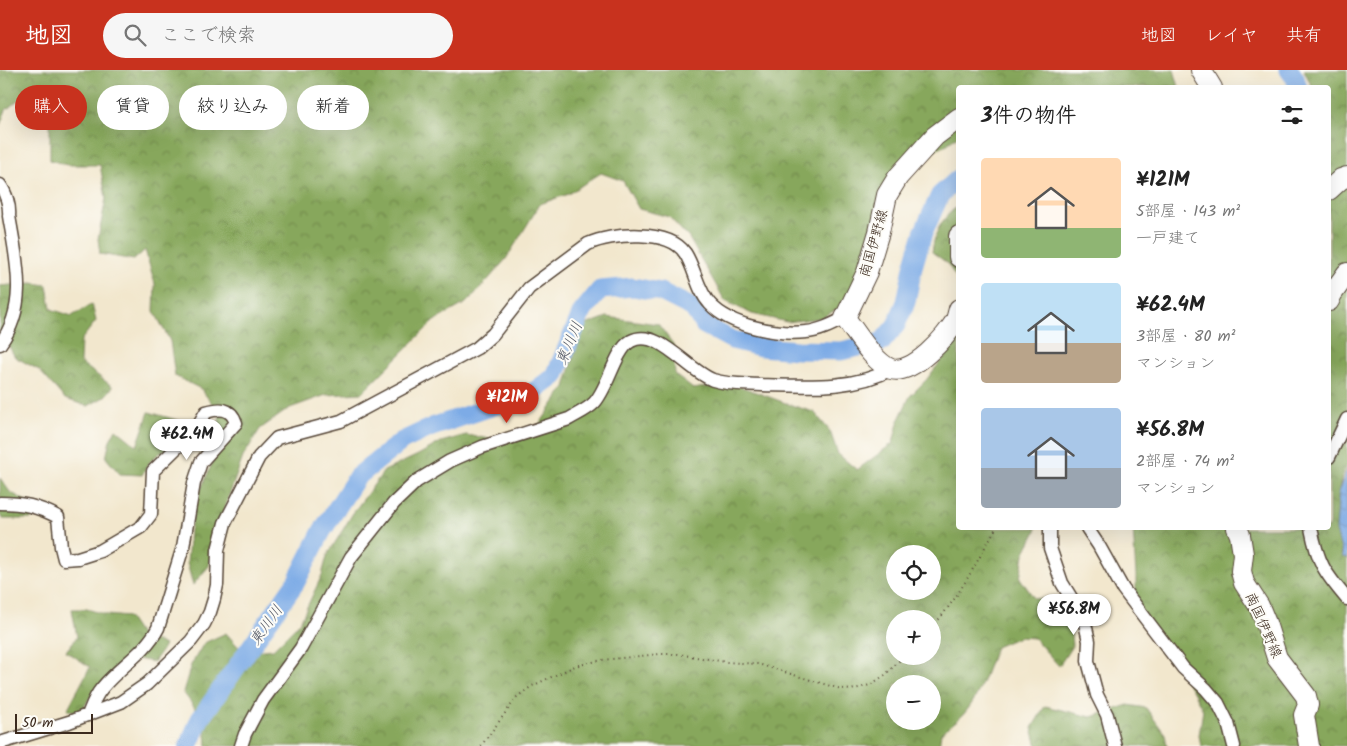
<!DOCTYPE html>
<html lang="ja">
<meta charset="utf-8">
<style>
:root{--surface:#fff;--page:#f6f6f6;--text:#222;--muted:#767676;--accent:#c8321e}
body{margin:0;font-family:Kalam,"Klee One",sans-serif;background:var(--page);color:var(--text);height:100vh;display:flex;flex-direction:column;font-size:19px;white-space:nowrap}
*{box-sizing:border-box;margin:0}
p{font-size:16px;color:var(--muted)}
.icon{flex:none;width:28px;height:28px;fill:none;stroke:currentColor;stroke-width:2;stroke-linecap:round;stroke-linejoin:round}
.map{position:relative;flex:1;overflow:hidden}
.drawer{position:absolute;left:956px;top:15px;width:375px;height:445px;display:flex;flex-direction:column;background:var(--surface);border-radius:5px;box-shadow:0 5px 20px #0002}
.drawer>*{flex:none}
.top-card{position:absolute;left:15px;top:15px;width:475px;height:45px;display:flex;gap:10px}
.tools{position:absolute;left:886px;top:475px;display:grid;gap:10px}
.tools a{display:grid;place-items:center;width:55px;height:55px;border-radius:50%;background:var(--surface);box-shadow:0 5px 20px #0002;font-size:25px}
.scale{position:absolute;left:15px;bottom:12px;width:78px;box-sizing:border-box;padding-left:5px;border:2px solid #3b2a1e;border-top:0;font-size:14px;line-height:18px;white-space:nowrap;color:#3b2a1e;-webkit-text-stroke:4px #fdfcf7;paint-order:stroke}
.price{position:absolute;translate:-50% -42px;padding:0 11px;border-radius:18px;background:#fff;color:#222;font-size:16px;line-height:32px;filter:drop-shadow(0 1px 2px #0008)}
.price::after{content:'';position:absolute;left:50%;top:30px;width:15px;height:11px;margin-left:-8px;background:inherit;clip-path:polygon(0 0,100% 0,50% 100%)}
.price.current{background:var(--accent);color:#fff}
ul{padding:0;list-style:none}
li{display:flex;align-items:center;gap:15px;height:125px;padding:0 25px}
li span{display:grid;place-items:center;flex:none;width:140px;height:100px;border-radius:5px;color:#555}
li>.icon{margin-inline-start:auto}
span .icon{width:60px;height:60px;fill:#fffc;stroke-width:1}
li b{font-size:21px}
h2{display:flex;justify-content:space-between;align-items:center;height:60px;padding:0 25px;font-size:21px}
.pill{padding:0 18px;border-radius:22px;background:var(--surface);box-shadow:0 5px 20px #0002;font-size:18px;line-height:45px}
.pill.current{background:var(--accent);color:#fff}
header{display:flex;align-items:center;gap:30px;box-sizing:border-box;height:70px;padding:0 25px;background:var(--accent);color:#fff}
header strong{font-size:24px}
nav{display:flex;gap:28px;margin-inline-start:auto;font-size:18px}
.search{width:350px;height:45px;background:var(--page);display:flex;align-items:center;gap:12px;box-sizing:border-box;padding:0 18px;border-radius:28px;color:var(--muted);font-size:19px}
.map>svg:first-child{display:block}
</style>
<header>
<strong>地図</strong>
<div class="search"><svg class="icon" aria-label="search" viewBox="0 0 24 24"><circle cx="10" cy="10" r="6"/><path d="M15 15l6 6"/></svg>ここで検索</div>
<nav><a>地図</a><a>レイヤ</a><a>共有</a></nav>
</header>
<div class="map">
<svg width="1347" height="676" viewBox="0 0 1347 676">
<defs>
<pattern id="forest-crowns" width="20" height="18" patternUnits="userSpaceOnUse" patternTransform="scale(1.25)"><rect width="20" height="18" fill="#87a75c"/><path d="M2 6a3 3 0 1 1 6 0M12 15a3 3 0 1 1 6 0" fill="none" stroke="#70884b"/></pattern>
<pattern id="water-ripples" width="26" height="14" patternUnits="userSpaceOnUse" patternTransform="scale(1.25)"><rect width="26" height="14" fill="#7dabe6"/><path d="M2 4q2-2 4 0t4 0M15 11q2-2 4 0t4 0" fill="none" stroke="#688bba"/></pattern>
</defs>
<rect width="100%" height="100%" fill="#fdfcf7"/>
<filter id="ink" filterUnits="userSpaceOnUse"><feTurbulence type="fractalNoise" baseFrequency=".02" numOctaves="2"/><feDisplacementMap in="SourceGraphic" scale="10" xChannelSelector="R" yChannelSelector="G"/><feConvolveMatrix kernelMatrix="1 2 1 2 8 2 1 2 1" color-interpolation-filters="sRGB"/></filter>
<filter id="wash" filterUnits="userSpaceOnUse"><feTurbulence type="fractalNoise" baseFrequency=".0096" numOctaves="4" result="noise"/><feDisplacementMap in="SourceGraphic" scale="20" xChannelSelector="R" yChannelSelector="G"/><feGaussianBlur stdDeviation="1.12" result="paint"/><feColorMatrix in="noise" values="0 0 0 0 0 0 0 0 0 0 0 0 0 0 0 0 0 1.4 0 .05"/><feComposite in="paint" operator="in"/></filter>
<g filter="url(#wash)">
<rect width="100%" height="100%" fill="#f2e7cd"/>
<path fill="url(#forest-crowns)" stroke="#61683d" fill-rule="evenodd" d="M0,0H1174L1179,17L959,18V65L946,75L927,84L900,111L850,232L821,248L787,252L752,244L725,231L689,168L669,147L639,139L623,111L601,103L568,124L540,134L506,189L487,211L466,233L434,251L362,323L326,325L290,338L260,359L243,387L230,423L218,458L209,496L193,515L187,493L190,460L196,430L214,389L220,344L201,319L175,306L170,271L154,241L155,214L145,180L134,190L100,184L98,169L106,128L100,95H67L50,90V47L18,30L6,40L0,55Z
M1304,0H1347V396C1333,419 1338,460 1342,486L1347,488V676H1201L1199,665L1203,640L1191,618L1148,554L1136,532V506L1133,458H1329V18L1312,17Z
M959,135V212L947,193L932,182C935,160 942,148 959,135Z
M32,213L47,215L51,239L72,246L92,234L96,251L81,270L80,292L113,317L104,327L88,336L65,329L39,300L15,287L0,261V216Z
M607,247L658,254L673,274L675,305L693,319L718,315L742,317L791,335L814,342L830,361L838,384L857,400L893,373L899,349L910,326L927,309L943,288L956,266L959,254V458H1036V461L1024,484L1020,508L1034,528L1058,532L1070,551L1072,576L1059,596L1034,568L1019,567L996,577C986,600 980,627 963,645C956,652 948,657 941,663L939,676H207C207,654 196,639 183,622L191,595L204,573L226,563L243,582L273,579L300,552L322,505L327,486L353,443L384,401L418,385L441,372L466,365L491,369L537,358L565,317L583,256ZM895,484H932V521H895ZM895,549H932V586H895ZM895,614H932V651H895Z
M149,342L187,353C184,376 165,376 153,389C148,393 145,400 142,405L120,404L106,388L110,370L116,359L137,376Z
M0,408L10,422L40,439L31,449H3L0,446Z
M72,539H87L107,545L128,547L140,565L165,575L154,592L126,587L89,629L81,642L67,640L90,597L66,581L77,567Z
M1128,635L1146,638L1165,664L1167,676H1037L1032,658L1045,636L1091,647Z"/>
<path fill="url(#water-ripples)" stroke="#5c6a82" d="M1347,399V488L1343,487L1336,460L1339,420Z"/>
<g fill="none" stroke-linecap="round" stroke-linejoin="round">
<path stroke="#7dabe6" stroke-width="19" d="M1289,0L1295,8L1298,18
M188,676L200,649L296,512L322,461L357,407L402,371L432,357L532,323L555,306L582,242L600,220L633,217L661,222L693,238L704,255L732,270L761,277L797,280L841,281L882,272L896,255L906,232L913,197L923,163L940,125L959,108"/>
</g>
</g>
<g filter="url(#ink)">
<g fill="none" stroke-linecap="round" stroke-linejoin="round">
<defs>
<path id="minor" d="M0,115C6,123 10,136 9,146C16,188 29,236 0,274
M1329,387L1347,349
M0,433C23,433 37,436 58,447L61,477L64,489L78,488L100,481L141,457L151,444L153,401L196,359L206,342C219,338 231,337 236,353L201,392L194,413L183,477L158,558C145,583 120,596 102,618C95,626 92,635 88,645
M1050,458V478L1062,513L1084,549L1089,571L1088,591L1097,625L1107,645L1115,676
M1087,458L1099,476L1123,519L1183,598L1206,619L1218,633L1228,653L1234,676
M1311,458C1318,493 1324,502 1347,529
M0,673L69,652L121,632L147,614L191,571L204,554L210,542L214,529L217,515L218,480L225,453L259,387L277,368L341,351L477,278L493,264L529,218L588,174C612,163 669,159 685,183C695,198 697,220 710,234C730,256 777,265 806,262C820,261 833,254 845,248
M241,676L245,664L263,630L301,578L351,487L394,433L417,411L450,391L482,377L569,349C577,344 587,340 594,333C608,319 615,280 631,271C658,257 688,301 713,310C728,315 745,314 762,315C805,316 853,320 892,299"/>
<path id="primary" d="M1201,0L1212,18
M959,48L935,66L898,107L887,125L879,162L867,202L845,248C856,262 874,293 891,299C912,306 947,266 956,250C957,247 958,243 959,239
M1329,120L1341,109L1347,107
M959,166V187
M1329,231L1332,224L1347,203
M1237,458L1240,465L1243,484L1241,501L1244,513L1259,536L1266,553L1277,588L1306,626L1308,635L1304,645L1309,676"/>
</defs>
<use href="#minor" stroke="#564638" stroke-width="15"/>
<use href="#primary" stroke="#564638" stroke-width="22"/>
<path stroke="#564638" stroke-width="2" stroke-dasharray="1 4" stroke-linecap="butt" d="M932,557C959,528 977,491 996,458
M481,676L517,627L532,616L575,596L602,590L660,584H678L726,592L758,594L837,618L851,620L870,615L885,605L904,586"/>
<use href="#minor" stroke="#fff" stroke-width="12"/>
<use href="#primary" stroke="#fff" stroke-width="20"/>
</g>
</g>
<g text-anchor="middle" stroke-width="4" stroke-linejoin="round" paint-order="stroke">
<g font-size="14" fill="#3b2a1e" stroke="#fdfcf7">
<text transform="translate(873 173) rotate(-74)" y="5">南国伊野線</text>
<text transform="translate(1264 555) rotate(66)" y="5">南国伊野線</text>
</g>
<g font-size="15" font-style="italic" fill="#525764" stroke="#fdfcf7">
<text transform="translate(569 273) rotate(-67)" y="5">東川川</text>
<text transform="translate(266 555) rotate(-55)" y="5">東川川</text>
</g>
</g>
</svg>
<div class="tools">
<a><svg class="icon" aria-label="locate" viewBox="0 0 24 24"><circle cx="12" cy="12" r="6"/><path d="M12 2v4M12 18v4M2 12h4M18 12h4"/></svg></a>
<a>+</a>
<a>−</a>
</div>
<div class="scale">50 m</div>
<b class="price current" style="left:507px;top:354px">¥121M</b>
<b class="price" style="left:187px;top:391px">¥62.4M</b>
<b class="price" style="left:1074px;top:566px">¥56.8M</b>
<div class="top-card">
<a class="pill current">購入</a>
<a class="pill">賃貸</a>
<a class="pill">絞り込み</a>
<a class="pill">新着</a>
</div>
<section class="drawer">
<h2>3件の物件<svg class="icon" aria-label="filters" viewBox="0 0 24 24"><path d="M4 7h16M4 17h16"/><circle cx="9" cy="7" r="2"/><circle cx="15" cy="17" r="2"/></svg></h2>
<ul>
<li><span style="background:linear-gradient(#ffd9b3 70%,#8fb573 0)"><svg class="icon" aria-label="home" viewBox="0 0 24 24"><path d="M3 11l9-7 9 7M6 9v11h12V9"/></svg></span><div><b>¥121M</b><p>5部屋 · 143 m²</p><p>一戸建て</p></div></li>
<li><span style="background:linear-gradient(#bfe0f5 60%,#b9a48a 0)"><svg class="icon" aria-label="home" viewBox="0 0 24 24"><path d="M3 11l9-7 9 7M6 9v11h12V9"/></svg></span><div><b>¥62.4M</b><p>3部屋 · 80 m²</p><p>マンション</p></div></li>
<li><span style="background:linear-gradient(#a9c7e8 60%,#9aa5b1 0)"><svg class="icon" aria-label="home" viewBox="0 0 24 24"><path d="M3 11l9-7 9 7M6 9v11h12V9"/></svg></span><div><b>¥56.8M</b><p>2部屋 · 74 m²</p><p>マンション</p></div></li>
</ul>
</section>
</div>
